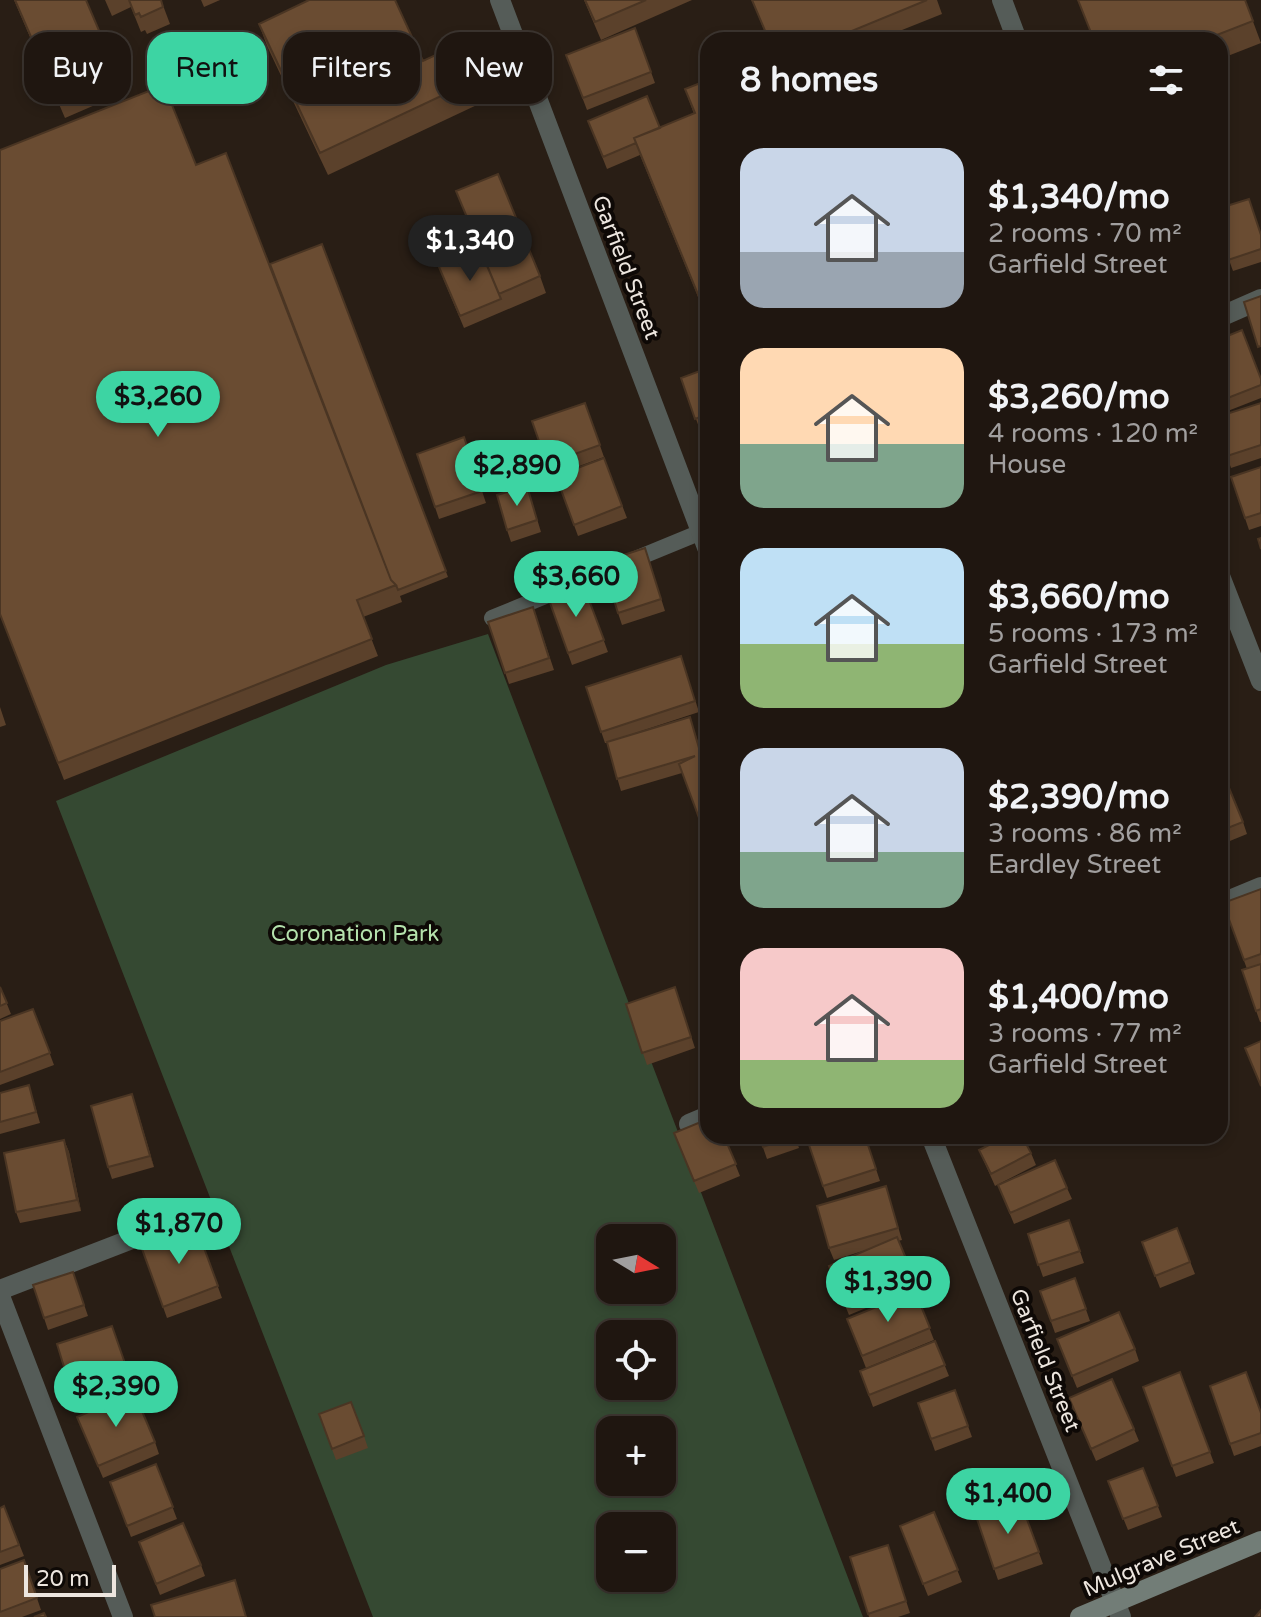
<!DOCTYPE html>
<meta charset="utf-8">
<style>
:root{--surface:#1f1610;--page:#271f19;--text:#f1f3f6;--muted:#a19f9f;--line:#3c3530;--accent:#3dd4a3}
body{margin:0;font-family:"Varela Round",sans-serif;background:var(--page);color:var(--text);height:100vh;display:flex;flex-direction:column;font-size:30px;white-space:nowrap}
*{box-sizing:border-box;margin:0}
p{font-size:26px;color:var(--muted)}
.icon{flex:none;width:44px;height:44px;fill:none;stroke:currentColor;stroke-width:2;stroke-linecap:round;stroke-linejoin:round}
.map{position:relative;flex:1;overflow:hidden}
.details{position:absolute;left:700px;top:32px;width:528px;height:1112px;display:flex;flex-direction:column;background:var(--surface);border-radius:24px;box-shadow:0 4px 12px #0003,0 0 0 2px var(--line)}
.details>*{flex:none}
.hud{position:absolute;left:24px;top:32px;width:556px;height:72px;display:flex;gap:16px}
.needle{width:52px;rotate:100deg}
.controls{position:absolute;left:596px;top:1224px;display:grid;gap:16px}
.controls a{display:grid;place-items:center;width:80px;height:80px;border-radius:16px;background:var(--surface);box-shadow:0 4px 12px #0003,0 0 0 2px var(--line);font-size:40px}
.scale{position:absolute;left:24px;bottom:20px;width:92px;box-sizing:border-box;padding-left:8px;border:4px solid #ede6df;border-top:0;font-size:22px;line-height:28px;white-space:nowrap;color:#ede6df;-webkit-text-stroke:6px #0e0906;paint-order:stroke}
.price{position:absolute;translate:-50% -68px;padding:0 18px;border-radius:28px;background:var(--accent);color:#111;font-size:26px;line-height:52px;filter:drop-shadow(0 2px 4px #0008)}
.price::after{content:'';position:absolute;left:50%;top:48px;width:24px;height:18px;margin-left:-12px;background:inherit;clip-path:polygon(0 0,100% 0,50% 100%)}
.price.current{background:#222;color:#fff}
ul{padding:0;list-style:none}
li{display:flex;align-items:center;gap:24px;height:200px;padding:0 40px}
li span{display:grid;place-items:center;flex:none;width:224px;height:160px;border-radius:24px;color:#555}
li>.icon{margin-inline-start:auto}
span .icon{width:96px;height:96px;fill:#fffc;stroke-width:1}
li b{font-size:34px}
h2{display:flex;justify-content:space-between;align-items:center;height:96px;padding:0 40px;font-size:34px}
.tag{padding:0 28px;border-radius:24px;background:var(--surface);box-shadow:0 4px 12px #0003,0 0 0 2px var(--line);font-size:28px;line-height:72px}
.tag.current{background:var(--accent);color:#111}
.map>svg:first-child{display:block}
</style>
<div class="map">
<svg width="1261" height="1617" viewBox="0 0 1261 1617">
<rect width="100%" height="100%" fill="#291e15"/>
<path fill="#354932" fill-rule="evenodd" d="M488,634L863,1617H373L56,801L386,665ZM610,1238H662V1290H610ZM610,1334H662V1386H610ZM610,1430H662V1482H610ZM610,1526H662V1578H610Z"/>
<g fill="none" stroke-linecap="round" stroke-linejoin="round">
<path stroke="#555c58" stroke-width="16" d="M492,618L701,532"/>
<path stroke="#555c58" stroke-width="20" d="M500,0L708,550
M1002,0L1017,40
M1220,317L1261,299
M1220,576L1261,681
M1220,904L1261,887
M689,1124L708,1116
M931,1136L1121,1617
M0,1290L207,1210
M0,1296L123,1617"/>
<path stroke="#727d77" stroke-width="20" d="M1080,1617L1261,1541"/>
</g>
<path fill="#5b412b" d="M14,0H86L125,92L65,118Z
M105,0H161L170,24L147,34L145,30L141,32L131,7L112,16Z
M201,0H220L204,7Z
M584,0H692L601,40Z
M752,0H937L942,14L877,40H768Z
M1245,0L1261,43L1220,59V40H1093Z
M259,24L423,61L471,82L479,104L328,175L267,46Z
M635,28L655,83L587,110L566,55Z
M708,80V321L640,155L607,169L588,121L660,128L694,114L685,89Z
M196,165L358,495L322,244L448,577L400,596L402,602L363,617L378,656L64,780L0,615Z
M456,191L540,276L546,293L464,328L443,278L480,250Z
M1261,234V262L1233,271L1220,235Z
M1220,339L1261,379V398L1220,414Z
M708,368V427L700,430L681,378Z
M585,403L604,457L552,476L532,421Z
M1261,403V458L1231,468L1220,435Z
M464,437L486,503L439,519L417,454Z
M604,458L627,518L578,536L556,476Z
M1261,467V526L1249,530L1231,477Z
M527,486L541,532L511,542L507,530Z
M649,560L665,611L622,625L618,613Z
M583,584L608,652L572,665L548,597Z
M533,607L554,670L509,684L488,622Z
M681,656L699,712L620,738L690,717L702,755L708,753V843L682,773L621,791L607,743H605L586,687Z
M0,707L6,725L0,727Z
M1220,786L1243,822L1247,834L1220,845Z
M1261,889V1022H1260L1242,970L1247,969L1223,903Z
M0,987L11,1014L0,1019Z
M675,987L695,1048L647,1065L626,1004Z
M33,1009L54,1065L0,1085V1021Z
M29,1085L40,1123L0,1134V1093Z
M136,1106L154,1167L112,1179L108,1167Z
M724,1136L740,1176L699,1193L679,1145Z
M759,1136H795L799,1148L767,1159Z
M818,1136H831L820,1140Z
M865,1136L880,1181L827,1198L809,1145Z
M64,1140L69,1152L81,1211L20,1223L16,1212Z
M979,1150L1031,1153L1036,1165L995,1186Z
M998,1185L1067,1188L1072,1199L1014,1224Z
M886,1186L902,1240L898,1241L917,1287L849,1315L829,1266L866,1250L834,1260L829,1248Z
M1069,1220L1084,1263L1043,1277L1028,1234Z
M196,1226L222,1298L167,1318L141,1246Z
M1177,1228L1195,1274L1160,1288L1142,1242Z
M73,1272L88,1316L48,1330L33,1285Z
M1075,1278L1090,1321L1055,1333L1040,1291Z
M915,1291L934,1340L866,1368L847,1319Z
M112,1326L132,1383L75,1402L57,1344Z
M1057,1339L1135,1349L1139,1361L1077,1388Z
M935,1341L949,1376L873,1407L860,1371Z
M1180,1372L1214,1463L1176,1477L1143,1387Z
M1210,1386L1261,1413V1446L1234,1456Z
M955,1390L972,1437L935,1451L918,1403Z
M1069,1398L1134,1429L1139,1441L1096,1461Z
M319,1414L364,1436L368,1448L336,1460Z
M77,1417L155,1442L159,1454L103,1478Z
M156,1464L177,1519L131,1537L110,1482Z
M1143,1468L1162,1517L1128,1530L1108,1481Z
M1021,1503L1043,1564L998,1580L977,1519Z
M4,1506L24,1556L0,1565V1508Z
M934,1512L962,1582L928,1596L900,1526Z
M139,1542L201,1565L205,1576L160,1595Z
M888,1545L910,1613L898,1617H869L850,1557Z
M24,1560L41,1610L22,1617H0V1569Z"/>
<path fill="#4a3523" d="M132,1094L136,1106L154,1167L150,1156Z
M64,1140L69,1152L81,1211L77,1200Z"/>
<path fill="#6a4c32" stroke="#4a3523" stroke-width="2" d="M15,0H86L118,75L59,101Z
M129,0H161L163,7L141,17L139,13L135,15Z
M309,0H395L423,61L455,46L471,82L320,153L259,24Z
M585,0H646L595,22Z
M752,0H927L830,40H769Z
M1078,0H1245L1253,21L1204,40H1094Z
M635,28L651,72L583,98L566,55Z
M708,80V319L634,138L695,113L685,89Z
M164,85L196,165L226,153L391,580L396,585L357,600L372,639L58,763L0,614V150Z
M647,96L660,128L634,138L636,143L603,157L588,121Z
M498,174L540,276L499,294L456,191Z
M1249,199L1261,235V249L1228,260L1220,235V208Z
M322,244L446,571L398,590L396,585L391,580L270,264Z
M480,249L501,299L460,316L439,267Z
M1261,296V346L1258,347L1244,302Z
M1242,330L1261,379V385L1220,401V339Z
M708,368V414L695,419L681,378Z
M585,403L600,445L547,464L532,421Z
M1261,403V445L1227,456L1220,435V416Z
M464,437L482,491L435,507L417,454Z
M604,458L622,506L574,525L556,476Z
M1261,467V513L1245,518L1231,477Z
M527,486L537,520L507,530L497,495Z
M1261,538V549L1258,539Z
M645,548L661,599L618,613L602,562Z
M583,584L604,640L568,653L548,597Z
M533,607L549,658L505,673L488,622Z
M681,656L695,701L601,732L586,687Z
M690,717L701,755L708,753V833L705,834L679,764L695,756L617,779L607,742Z
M1227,783L1243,822L1220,831V786Z
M708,853V871L701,856Z
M1261,889V954L1244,960L1223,903Z
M1261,964V1009L1256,1011L1242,970Z
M0,987L7,1003L0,1006Z
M675,987L691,1037L642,1053L626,1004Z
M33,1009L50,1053L0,1072V1021Z
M1261,1041V1086L1245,1048Z
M29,1085L36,1112L0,1122V1093Z
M132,1094L150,1156L108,1167L91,1106Z
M708,1119V1136H724L736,1164L694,1181L674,1133Z
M759,1136H794L763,1147Z
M837,1136H865L876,1169L823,1186L809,1145Z
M1007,1136H1022L1031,1153L991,1174L979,1150Z
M64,1140L77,1200L16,1212L4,1153Z
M1055,1160L1067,1188L1010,1213L998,1185Z
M886,1186L898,1228L829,1248L817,1206Z
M1069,1220L1080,1251L1038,1265L1028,1234Z
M196,1226L218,1286L163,1307L141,1246Z
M1177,1228L1190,1262L1155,1276L1142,1242Z
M897,1237L913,1275L845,1304L829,1266Z
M73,1272L84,1305L44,1318L33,1285Z
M1075,1278L1086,1309L1051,1321L1040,1291Z
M915,1291L930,1328L862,1356L847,1319Z
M1119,1312L1135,1349L1072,1376L1057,1339Z
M112,1326L128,1372L71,1390L57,1344Z
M935,1341L945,1365L869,1395L860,1371Z
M1180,1372L1210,1452L1172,1466L1143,1387Z
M1246,1372L1261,1413V1433L1230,1444L1210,1386Z
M1112,1379L1134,1429L1091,1449L1069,1398Z
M955,1390L968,1426L931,1439L918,1403Z
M134,1392L155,1442L98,1466L77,1417Z
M351,1402L364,1436L332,1449L319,1414Z
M156,1464L173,1507L127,1526L110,1482Z
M1143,1468L1158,1506L1123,1519L1108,1481Z
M1021,1503L1039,1552L994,1569L977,1519Z
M4,1506L19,1545L0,1552V1508Z
M934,1512L958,1570L923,1584L900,1526Z
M183,1523L201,1565L156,1584L139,1542Z
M888,1545L906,1601L868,1614L850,1557Z
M24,1560L37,1598L0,1612V1569Z
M235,1580L246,1617H155L151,1605Z
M1261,1610V1617H1255Z
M44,1613L46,1617H34Z"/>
<g text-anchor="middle" stroke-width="8" stroke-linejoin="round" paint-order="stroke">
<g font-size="22" fill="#ede6df" stroke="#0e0906">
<text transform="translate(627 267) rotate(69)" y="8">Garfield Street</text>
<text transform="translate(1046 1360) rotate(68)" y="8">Garfield Street</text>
<text transform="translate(1161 1557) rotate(-23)" y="8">Mulgrave Street</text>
</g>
<g font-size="22" fill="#b5e3ad" stroke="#0e0906">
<text x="355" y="941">Coronation Park</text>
</g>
</g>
</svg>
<div class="controls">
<a><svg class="needle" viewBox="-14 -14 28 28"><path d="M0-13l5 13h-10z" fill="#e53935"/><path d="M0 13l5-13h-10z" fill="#a19f9f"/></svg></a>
<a><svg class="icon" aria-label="locate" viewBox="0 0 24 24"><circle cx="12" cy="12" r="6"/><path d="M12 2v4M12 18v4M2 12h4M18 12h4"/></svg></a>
<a>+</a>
<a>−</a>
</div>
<div class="scale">20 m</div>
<b class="price current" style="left:470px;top:283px">$1,340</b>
<b class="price" style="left:158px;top:439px">$3,260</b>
<b class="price" style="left:517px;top:508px">$2,890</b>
<b class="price" style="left:576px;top:619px">$3,660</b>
<b class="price" style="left:179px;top:1266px">$1,870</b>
<b class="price" style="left:888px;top:1324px">$1,390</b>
<b class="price" style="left:116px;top:1429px">$2,390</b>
<b class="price" style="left:1008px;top:1536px">$1,400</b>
<div class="hud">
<a class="tag">Buy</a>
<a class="tag current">Rent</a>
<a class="tag">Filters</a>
<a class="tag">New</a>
</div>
<section class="details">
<h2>8 homes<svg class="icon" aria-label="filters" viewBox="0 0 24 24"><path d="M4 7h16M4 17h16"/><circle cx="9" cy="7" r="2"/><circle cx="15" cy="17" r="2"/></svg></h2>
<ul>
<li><span style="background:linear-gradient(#c9d6e8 65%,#9aa5b1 0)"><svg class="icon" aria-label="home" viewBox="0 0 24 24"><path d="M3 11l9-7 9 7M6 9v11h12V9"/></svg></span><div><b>$1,340/mo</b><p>2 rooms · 70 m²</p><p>Garfield Street</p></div></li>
<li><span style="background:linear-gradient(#ffd9b3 60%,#7fa58c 0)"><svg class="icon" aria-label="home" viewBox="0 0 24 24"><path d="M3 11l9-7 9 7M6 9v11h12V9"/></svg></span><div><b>$3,260/mo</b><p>4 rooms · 120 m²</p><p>House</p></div></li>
<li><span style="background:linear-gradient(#bfe0f5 60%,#8fb573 0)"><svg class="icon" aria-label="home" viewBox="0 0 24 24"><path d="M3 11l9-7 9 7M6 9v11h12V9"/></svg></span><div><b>$3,660/mo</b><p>5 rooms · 173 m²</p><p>Garfield Street</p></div></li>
<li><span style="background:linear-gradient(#c9d6e8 65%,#7fa58c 0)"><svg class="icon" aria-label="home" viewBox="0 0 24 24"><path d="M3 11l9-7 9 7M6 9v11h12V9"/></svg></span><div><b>$2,390/mo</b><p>3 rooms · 86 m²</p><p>Eardley Street</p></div></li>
<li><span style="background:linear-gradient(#f6c9c9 70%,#8fb573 0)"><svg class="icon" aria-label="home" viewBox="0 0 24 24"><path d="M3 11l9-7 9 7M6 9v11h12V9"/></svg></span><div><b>$1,400/mo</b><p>3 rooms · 77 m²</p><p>Garfield Street</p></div></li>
</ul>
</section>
</div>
